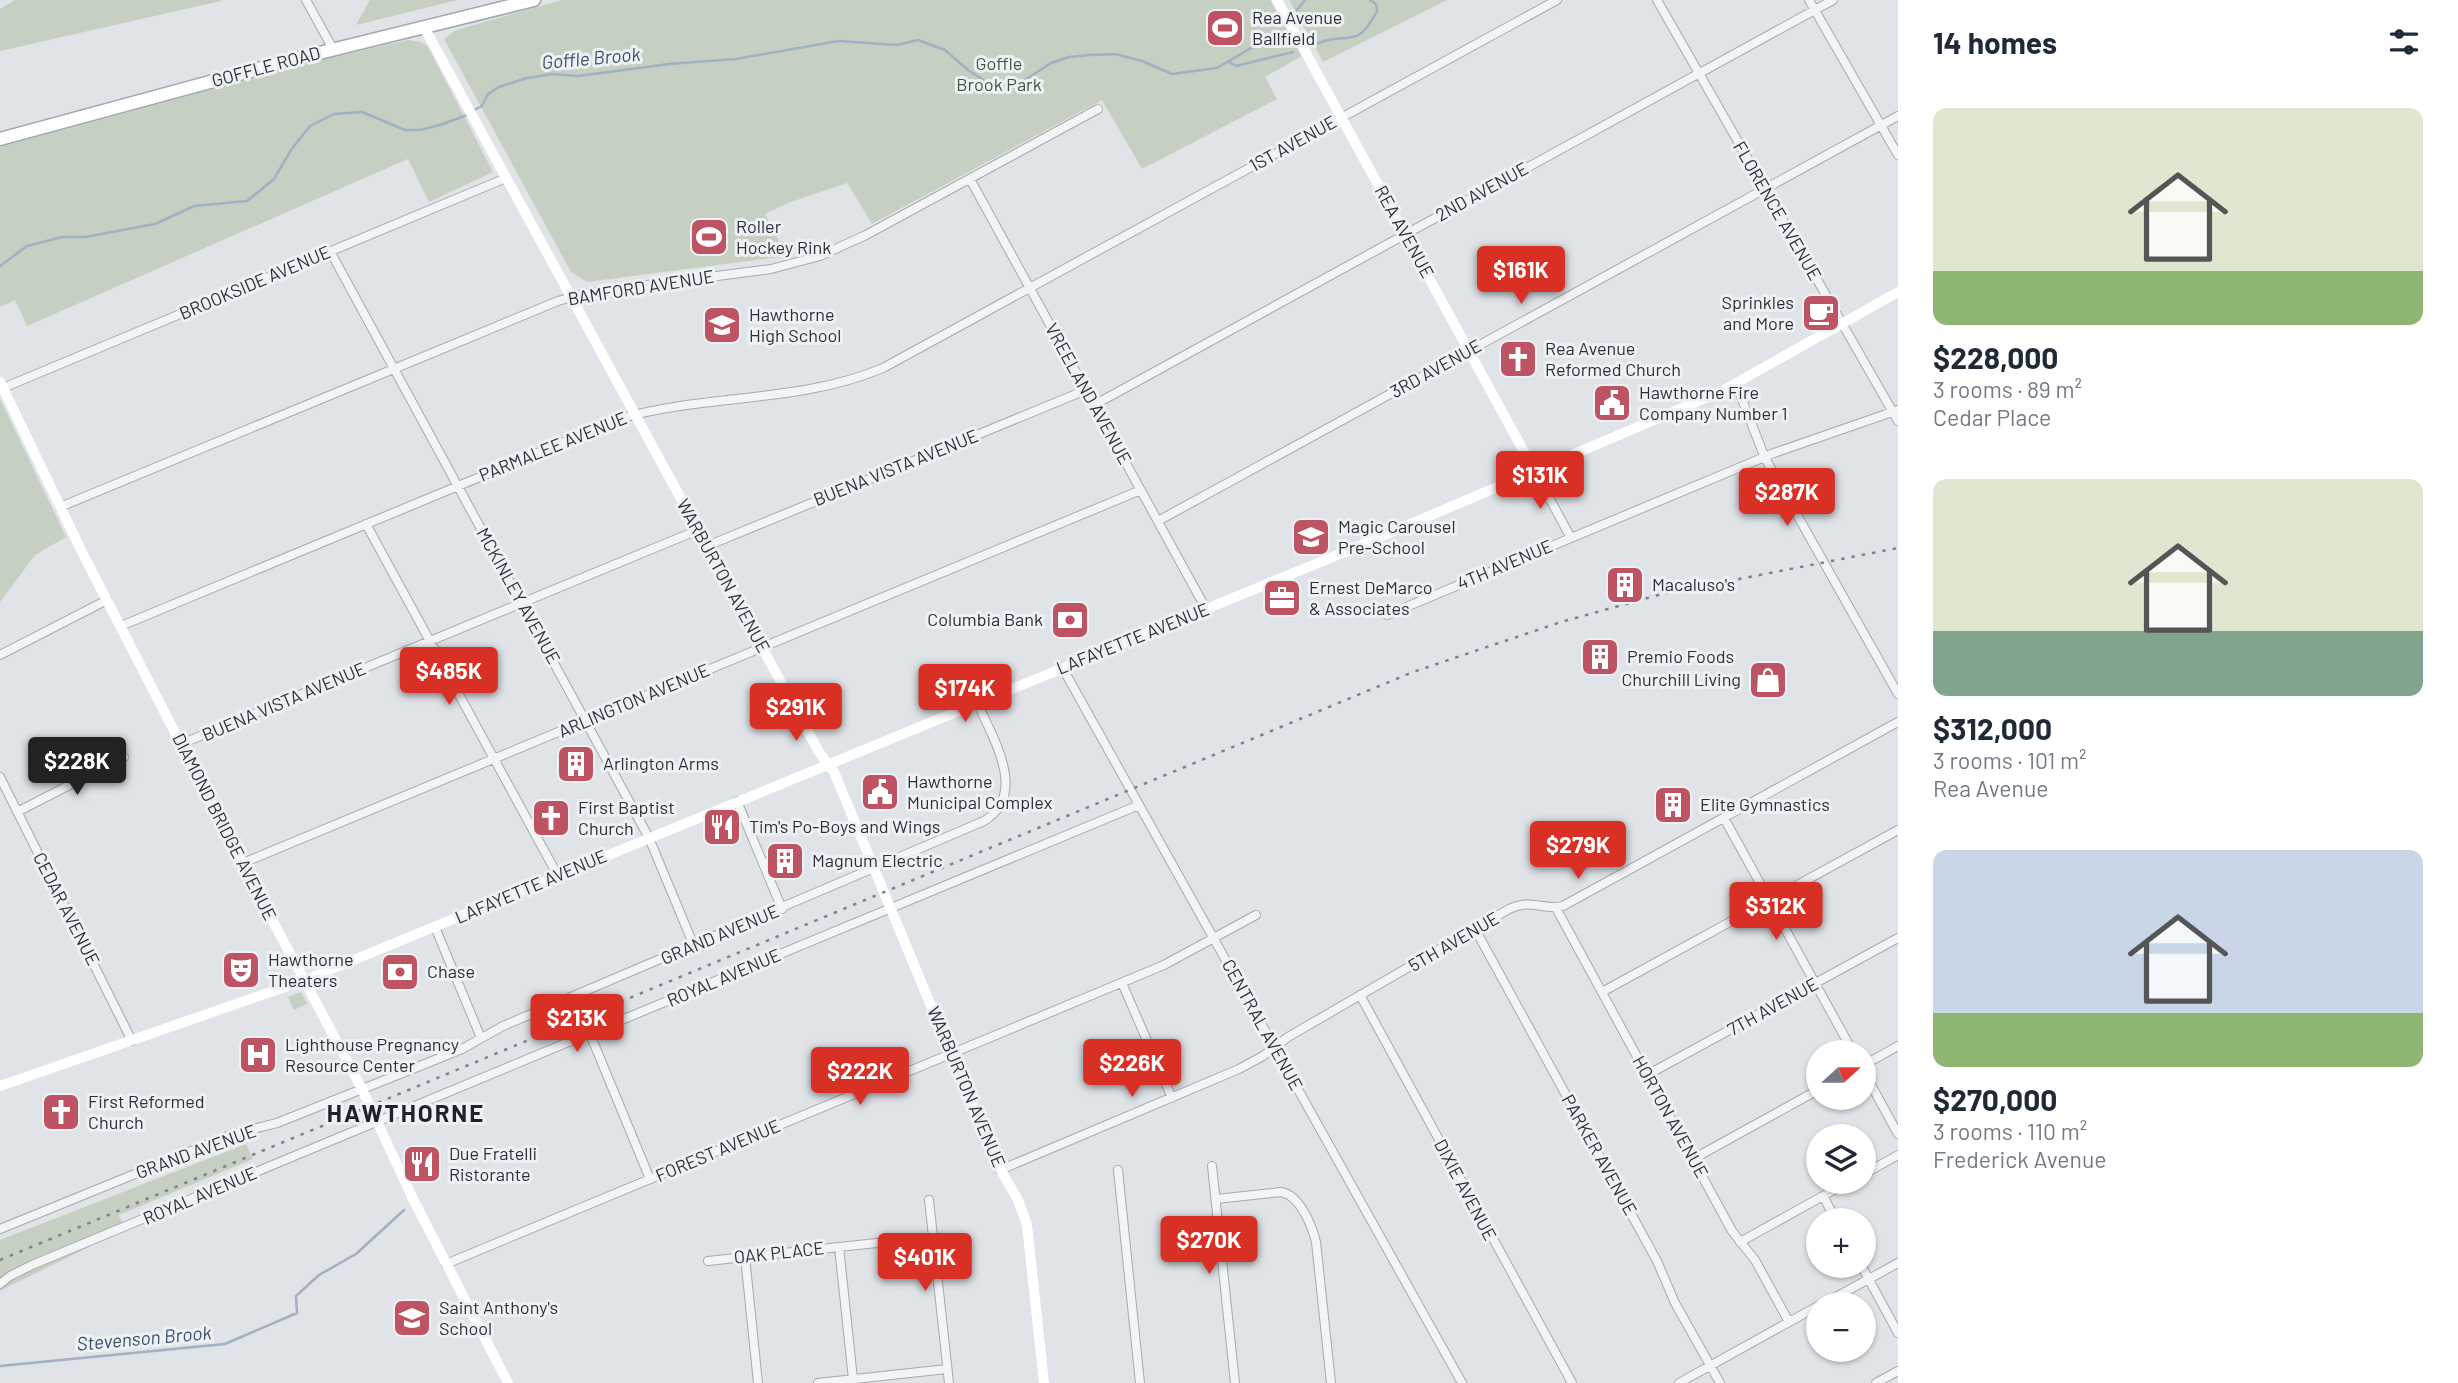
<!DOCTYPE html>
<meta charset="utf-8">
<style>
:root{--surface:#fff;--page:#f2f2f3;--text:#1f2937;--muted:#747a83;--accent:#d93025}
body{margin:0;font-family:Barlow,sans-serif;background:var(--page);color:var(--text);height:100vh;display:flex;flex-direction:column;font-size:26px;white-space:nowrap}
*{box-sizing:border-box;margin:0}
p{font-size:23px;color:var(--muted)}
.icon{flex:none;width:38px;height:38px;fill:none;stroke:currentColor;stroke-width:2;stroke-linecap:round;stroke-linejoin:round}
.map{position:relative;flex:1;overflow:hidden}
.sheet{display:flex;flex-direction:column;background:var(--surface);width:560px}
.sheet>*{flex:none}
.needle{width:46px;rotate:69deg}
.fabs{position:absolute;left:1806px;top:1040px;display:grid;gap:14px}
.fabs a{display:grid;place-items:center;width:70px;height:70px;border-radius:50%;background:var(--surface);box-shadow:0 2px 5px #0004;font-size:35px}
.price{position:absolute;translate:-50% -60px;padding:0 16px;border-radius:7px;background:var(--accent);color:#fff;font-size:23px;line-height:46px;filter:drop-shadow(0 2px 4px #0008)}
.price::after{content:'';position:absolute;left:50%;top:42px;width:21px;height:16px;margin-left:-10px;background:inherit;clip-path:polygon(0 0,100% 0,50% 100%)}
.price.on{background:#222;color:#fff}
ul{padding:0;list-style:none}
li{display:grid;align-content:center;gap:14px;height:371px;padding:0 35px}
li span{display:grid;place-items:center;height:217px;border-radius:14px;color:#555}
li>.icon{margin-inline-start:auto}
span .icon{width:126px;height:126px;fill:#fffc;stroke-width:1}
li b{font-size:30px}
h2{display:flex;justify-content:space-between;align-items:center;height:84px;padding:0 35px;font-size:30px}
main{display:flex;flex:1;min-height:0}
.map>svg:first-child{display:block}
</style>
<main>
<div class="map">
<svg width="1898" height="1383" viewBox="0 0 1898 1383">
<rect width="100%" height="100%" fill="#e0e3e7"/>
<path fill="#c6d0c2" d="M15,0H221V1L0,51V9Z
M370,0H458L356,25Z
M562,0H1270L1302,56L1265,77L1277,99L1142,169L1102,100L872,224L847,183L788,203L765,214L787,256L587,282L571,272L444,39L456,30Z
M1289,0H1447L1323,62Z
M408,40L421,42L428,47L493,172L429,202L408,159L27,326L15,300L0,307V147L307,63Z
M0,399L66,537L35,555L0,602Z
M301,992L307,1004L294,1010L288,997Z
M246,1144L253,1159L119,1215L125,1229L0,1291V1240Z"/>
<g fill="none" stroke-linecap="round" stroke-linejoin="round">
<path stroke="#9fb1c3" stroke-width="2.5" d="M1297,10L1305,0
M1316,44C1348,30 1356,52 1377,11L1376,4L1370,0
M1229,62L1236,66L1293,52
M472,111L482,106L488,94L499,87L527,78L552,74L578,76L669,64L736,59L838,41L897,45L918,40L945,50L968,70L985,81L998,84L1025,80L1051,63L1069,57L1090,55L1115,54L1142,61L1172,74L1217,68L1280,31
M0,266L27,246L62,237H85L155,224L194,206L247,201L274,179L291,150L310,126L334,114L362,112L405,130H420L443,124L467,115
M0,1366L225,1344L297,1313L296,1296L319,1275L356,1254L404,1210"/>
<defs>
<path id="street" d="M306,0L333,49
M1657,0L1898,421
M1809,0L1898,155
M970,179L1206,609
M330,251L649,838L694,946
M1736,384L1765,458L1898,694
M3,388L506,178
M1094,405L1833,0
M1534,470L1571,538
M60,507L558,301L586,293L771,269L820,256L866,235L1098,109
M1158,521L1898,116
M366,524L558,876
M707,546L1086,390
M1387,615L1774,453L1898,410
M121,626L622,418C708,394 800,403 883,368L1557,0
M0,655L107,600
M1062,667L1462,1383
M181,744L698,530
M0,777L132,1041
M737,801L782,909
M17,812L124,757
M1724,818L1853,1052
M243,863L1141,490
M1556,908L1732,1231L1755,1260L1789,1322
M435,927L481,1038
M1475,929L1657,1261L1675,1303L1720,1383
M1122,983L1172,1098
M1602,992L1898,830
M1360,995L1572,1383
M590,1034L650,1179
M1864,1065L1898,1046
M1864,1072L1898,1134
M1647,1075L1898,938
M1693,1159L1818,1090
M1212,1166L1235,1383
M1000,1170L1239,1069L1263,1056L1288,1037L1509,909C1531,898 1543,911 1563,906L1898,722
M1118,1170L1140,1383
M1864,1174L1898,1155
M1823,1196L1836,1220
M1216,1199L1281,1192C1300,1195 1312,1226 1316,1242L1331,1383
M929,1200L949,1383
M0,1229L233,1134L277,1123L415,1068L462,1049L503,1026L984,821C1029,794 992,737 977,702
M1740,1242L1850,1181
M839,1247L853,1379
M745,1257L758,1383
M708,1261L933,1237
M446,1264L1164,965L1256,915
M1861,1265L1898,1333
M0,1284L10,1276L32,1265L1139,805
M1823,1304L1898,1263
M818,1383L947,1369
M1679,1383L1818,1306
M1876,1383L1898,1371"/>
<path id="primary" d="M0,139L287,61L534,0"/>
</defs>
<use href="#street" stroke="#a6aab1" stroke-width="10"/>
<use href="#primary" stroke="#a1a8b2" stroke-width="15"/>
<use href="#street" stroke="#f2f4f6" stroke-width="8"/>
<path stroke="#fff" stroke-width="10" d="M1277,0L1534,470
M424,27L819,752L834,772L995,1160L1018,1200L1027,1225L1044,1383
M0,382L83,554L251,880L362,1089L413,1199L508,1383
M0,1086L305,980L1352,549L1722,391L1898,292"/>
<use href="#primary" stroke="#fff" stroke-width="12"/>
<path stroke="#7b838f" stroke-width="2.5" stroke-dasharray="3.5 7" stroke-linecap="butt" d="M0,1260L1413,672L1561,622L1662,594L1898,548"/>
</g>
<defs>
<symbol id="stadium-square" viewBox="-11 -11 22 22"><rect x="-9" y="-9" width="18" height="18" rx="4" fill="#be5364" stroke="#eff2f5"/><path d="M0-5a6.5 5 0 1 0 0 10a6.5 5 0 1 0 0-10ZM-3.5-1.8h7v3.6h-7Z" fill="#fff"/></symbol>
<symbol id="cafe-square" viewBox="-11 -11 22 22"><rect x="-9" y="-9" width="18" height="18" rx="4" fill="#be5364" stroke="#eff2f5"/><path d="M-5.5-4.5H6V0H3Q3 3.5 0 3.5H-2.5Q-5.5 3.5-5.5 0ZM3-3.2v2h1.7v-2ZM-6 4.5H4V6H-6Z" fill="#fff"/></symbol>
<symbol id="school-square" viewBox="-11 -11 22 22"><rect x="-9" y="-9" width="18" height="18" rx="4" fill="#be5364" stroke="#eff2f5"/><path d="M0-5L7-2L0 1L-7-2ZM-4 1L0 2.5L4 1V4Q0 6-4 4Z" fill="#fff"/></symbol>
<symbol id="church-square" viewBox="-11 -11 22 22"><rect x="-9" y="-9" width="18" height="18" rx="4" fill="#be5364" stroke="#eff2f5"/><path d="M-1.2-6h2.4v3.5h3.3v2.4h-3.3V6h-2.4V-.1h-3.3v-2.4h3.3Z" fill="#fff"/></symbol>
<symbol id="civic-square" viewBox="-11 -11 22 22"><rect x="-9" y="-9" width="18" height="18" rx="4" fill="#be5364" stroke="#eff2f5"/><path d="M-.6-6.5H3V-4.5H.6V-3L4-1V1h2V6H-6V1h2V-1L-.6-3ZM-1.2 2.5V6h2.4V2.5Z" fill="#fff"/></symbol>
<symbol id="building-square" viewBox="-11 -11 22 22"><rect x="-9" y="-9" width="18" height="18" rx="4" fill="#be5364" stroke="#eff2f5"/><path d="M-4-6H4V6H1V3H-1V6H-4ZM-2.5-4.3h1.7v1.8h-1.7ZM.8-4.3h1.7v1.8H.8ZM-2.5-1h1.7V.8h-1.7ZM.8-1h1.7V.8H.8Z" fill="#fff"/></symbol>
<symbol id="office-square" viewBox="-11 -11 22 22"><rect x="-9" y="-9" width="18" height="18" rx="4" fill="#be5364" stroke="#eff2f5"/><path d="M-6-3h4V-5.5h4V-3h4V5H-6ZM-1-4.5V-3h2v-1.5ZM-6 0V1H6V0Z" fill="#fff"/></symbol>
<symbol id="bank-square" viewBox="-11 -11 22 22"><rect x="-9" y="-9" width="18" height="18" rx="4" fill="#be5364" stroke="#eff2f5"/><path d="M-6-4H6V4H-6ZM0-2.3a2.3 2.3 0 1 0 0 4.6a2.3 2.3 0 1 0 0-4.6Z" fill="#fff"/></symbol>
<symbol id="shop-square" viewBox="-11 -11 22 22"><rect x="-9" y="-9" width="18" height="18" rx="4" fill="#be5364" stroke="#eff2f5"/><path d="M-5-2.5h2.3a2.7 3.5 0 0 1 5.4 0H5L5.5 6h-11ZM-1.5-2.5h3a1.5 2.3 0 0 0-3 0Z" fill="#fff"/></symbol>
<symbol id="restaurant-square" viewBox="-11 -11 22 22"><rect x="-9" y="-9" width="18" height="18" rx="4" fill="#be5364" stroke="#eff2f5"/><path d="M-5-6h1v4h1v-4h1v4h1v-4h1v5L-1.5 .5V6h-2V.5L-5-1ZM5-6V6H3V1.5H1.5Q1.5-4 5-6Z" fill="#fff"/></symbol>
<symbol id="theatre-square" viewBox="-11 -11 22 22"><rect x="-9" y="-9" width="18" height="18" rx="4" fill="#be5364" stroke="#eff2f5"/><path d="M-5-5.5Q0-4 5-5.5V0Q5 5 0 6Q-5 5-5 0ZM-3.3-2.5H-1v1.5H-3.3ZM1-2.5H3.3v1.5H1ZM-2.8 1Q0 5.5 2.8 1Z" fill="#fff"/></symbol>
<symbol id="hospital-square" viewBox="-11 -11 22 22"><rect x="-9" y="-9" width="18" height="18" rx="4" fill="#be5364" stroke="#eff2f5"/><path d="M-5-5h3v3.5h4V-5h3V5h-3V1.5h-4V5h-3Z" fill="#fff"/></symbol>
</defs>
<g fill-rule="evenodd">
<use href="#stadium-square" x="1203" y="6" width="44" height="44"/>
<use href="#stadium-square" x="687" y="215" width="44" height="44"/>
<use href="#cafe-square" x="1799" y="291" width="44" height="44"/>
<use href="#school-square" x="700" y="303" width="44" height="44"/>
<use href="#church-square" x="1496" y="337" width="44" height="44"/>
<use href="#civic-square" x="1590" y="381" width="44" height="44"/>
<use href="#school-square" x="1289" y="515" width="44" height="44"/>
<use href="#building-square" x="1603" y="563" width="44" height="44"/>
<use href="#office-square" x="1260" y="576" width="44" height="44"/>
<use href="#bank-square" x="1048" y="598" width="44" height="44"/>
<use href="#building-square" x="1578" y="635" width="44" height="44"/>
<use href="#shop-square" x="1746" y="658" width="44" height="44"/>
<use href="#building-square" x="554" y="742" width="44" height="44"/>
<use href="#civic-square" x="858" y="770" width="44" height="44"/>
<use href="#building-square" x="1651" y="783" width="44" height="44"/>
<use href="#church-square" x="529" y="796" width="44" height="44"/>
<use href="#restaurant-square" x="700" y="805" width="44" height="44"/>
<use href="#building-square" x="763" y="839" width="44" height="44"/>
<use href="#theatre-square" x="219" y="948" width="44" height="44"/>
<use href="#bank-square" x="378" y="950" width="44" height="44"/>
<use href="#hospital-square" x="236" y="1033" width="44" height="44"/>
<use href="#church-square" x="39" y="1090" width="44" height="44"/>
<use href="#restaurant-square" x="400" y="1142" width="44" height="44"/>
<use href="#school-square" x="390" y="1296" width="44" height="44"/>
</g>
<g text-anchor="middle" stroke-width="6" stroke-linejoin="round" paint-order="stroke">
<g font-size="18" fill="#2a313d" stroke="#eff2f5" text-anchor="start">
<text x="1252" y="24">Rea Avenue<tspan x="1252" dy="21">Ballfield</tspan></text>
<text x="736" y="233">Roller<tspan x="736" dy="21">Hockey Rink</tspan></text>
<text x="1794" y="309" text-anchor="end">Sprinkles<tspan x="1794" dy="21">and More</tspan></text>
<text x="749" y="321">Hawthorne<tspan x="749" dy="21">High School</tspan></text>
<text x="1545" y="355">Rea Avenue<tspan x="1545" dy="21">Reformed Church</tspan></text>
<text x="1639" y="399">Hawthorne Fire<tspan x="1639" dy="21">Company Number 1</tspan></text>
<text x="1338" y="533">Magic Carousel<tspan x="1338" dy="21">Pre-School</tspan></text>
<text x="1652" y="591">Macaluso's</text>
<text x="1309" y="594">Ernest DeMarco<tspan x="1309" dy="21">&amp; Associates</tspan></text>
<text x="1043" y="626" text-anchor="end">Columbia Bank</text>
<text x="1627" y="663">Premio Foods</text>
<text x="1741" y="686" text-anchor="end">Churchill Living</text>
<text x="603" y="770">Arlington Arms</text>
<text x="907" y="788">Hawthorne<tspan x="907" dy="21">Municipal Complex</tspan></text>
<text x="1700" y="811">Elite Gymnastics</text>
<text x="578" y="814">First Baptist<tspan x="578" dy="21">Church</tspan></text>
<text x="749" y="833">Tim's Po-Boys and Wings</text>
<text x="812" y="867">Magnum Electric</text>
<text x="268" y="966">Hawthorne<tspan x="268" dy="21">Theaters</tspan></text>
<text x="427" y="978">Chase</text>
<text x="285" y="1051">Lighthouse Pregnancy<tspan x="285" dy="21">Resource Center</tspan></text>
<text x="88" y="1108">First Reformed<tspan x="88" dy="21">Church</tspan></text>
<text x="449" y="1160">Due Fratelli<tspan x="449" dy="21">Ristorante</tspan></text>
<text x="439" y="1314">Saint Anthony's<tspan x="439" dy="21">School</tspan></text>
</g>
<g font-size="18" fill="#3f5739" stroke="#eff2f5">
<text x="999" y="70">Goffle<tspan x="999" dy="21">Brook Park</tspan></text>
</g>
<g font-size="18" fill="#2a313d" stroke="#eff2f5">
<text transform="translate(266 67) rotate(-15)" y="6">GOFFLE ROAD</text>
<text transform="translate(1293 144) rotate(-29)" y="6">1ST AVENUE</text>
<text transform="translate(1482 192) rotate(-29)" y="6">2ND AVENUE</text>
<text transform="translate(1777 211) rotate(60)" y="6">FLORENCE AVENUE</text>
<text transform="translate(1404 232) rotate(61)" y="6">REA AVENUE</text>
<text transform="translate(255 283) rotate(-23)" y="6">BROOKSIDE AVENUE</text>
<text transform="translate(641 288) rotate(-9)" y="6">BAMFORD AVENUE</text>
<text transform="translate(1436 369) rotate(-29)" y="6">3RD AVENUE</text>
<text transform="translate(1088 394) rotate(61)" y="6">VREELAND AVENUE</text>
<text transform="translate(553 447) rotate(-22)" y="6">PARMALEE AVENUE</text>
<text transform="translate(896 468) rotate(-22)" y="6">BUENA VISTA AVENUE</text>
<text transform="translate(1505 565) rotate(-23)" y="6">4TH AVENUE</text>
<text transform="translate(723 576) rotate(61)" y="6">WARBURTON AVENUE</text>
<text transform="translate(518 596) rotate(61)" y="6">MCKINLEY AVENUE</text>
<text transform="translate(1133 639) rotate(-22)" y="6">LAFAYETTE AVENUE</text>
<text transform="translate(634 701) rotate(-23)" y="6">ARLINGTON AVENUE</text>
<text transform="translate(284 702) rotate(-23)" y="6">BUENA VISTA AVENUE</text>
<text transform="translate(224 827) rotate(63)" y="6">DIAMOND BRIDGE AVENUE</text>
<text transform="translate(531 887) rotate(-23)" y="6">LAFAYETTE AVENUE</text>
<text transform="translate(66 909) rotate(63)" y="6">CEDAR AVENUE</text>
<text transform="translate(720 935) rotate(-23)" y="6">GRAND AVENUE</text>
<text transform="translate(1454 942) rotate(-30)" y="6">5TH AVENUE</text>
<text transform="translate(724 978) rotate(-23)" y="6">ROYAL AVENUE</text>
<text transform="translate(1773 1007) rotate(-29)" y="6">7TH AVENUE</text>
<text transform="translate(1262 1025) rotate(61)" y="6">CENTRAL AVENUE</text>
<text transform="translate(966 1087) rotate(67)" y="6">WARBURTON AVENUE</text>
<text transform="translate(1670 1117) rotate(61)" y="6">HORTON AVENUE</text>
<text transform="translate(718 1151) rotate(-23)" y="6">FOREST AVENUE</text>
<text transform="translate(196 1152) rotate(-20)" y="6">GRAND AVENUE</text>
<text transform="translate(1599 1155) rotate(61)" y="6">PARKER AVENUE</text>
<text transform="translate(1465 1190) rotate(62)" y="6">DIXIE AVENUE</text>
<text transform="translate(200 1196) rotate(-23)" y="6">ROYAL AVENUE</text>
<text transform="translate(779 1253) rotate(-6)" y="6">OAK PLACE</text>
</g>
<g font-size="19" font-style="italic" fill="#39506c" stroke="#eff2f5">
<text transform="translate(591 58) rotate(-5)" y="7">Goffle Brook</text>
<text transform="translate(144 1338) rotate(-5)" y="7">Stevenson Brook</text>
</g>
<g font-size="24" font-weight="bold" letter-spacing="2" fill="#1d232e" stroke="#eff2f5">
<text x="406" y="1122">HAWTHORNE</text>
</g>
</g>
</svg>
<div class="fabs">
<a><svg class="needle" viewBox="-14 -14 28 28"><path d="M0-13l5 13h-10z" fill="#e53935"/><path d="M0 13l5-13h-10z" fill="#747a83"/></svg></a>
<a><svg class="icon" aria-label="layers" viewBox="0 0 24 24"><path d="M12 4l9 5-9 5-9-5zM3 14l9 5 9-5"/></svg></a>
<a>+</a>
<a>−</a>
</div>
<b class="price" style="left:1521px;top:306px">$161K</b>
<b class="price" style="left:1540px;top:511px">$131K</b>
<b class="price" style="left:1787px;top:528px">$287K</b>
<b class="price" style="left:449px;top:707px">$485K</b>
<b class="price" style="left:965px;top:724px">$174K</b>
<b class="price" style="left:796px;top:743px">$291K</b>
<b class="price on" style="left:77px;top:797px">$228K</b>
<b class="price" style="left:1578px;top:881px">$279K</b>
<b class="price" style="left:1776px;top:942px">$312K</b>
<b class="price" style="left:577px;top:1054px">$213K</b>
<b class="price" style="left:1132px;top:1099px">$226K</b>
<b class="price" style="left:860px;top:1107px">$222K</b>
<b class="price" style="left:1209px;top:1276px">$270K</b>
<b class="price" style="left:925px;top:1293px">$401K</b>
</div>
<section class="sheet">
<h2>14 homes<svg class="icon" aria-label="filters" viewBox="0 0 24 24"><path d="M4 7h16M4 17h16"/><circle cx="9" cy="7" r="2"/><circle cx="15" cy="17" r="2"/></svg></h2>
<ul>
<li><span style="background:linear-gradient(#dfe7d0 75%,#8fb573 0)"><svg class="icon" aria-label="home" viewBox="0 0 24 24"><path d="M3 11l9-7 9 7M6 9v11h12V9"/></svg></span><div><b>$228,000</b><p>3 rooms · 89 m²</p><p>Cedar Place</p></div></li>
<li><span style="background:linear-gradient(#dfe7d0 70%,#7fa58c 0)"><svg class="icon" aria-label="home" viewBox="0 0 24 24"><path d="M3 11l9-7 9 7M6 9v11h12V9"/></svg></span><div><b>$312,000</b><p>3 rooms · 101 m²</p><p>Rea Avenue</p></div></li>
<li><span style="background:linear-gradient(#c9d6e8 75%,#8fb573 0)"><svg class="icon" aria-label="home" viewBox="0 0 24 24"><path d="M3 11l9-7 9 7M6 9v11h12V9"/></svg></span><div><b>$270,000</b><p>3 rooms · 110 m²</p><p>Frederick Avenue</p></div></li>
</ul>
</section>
</main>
